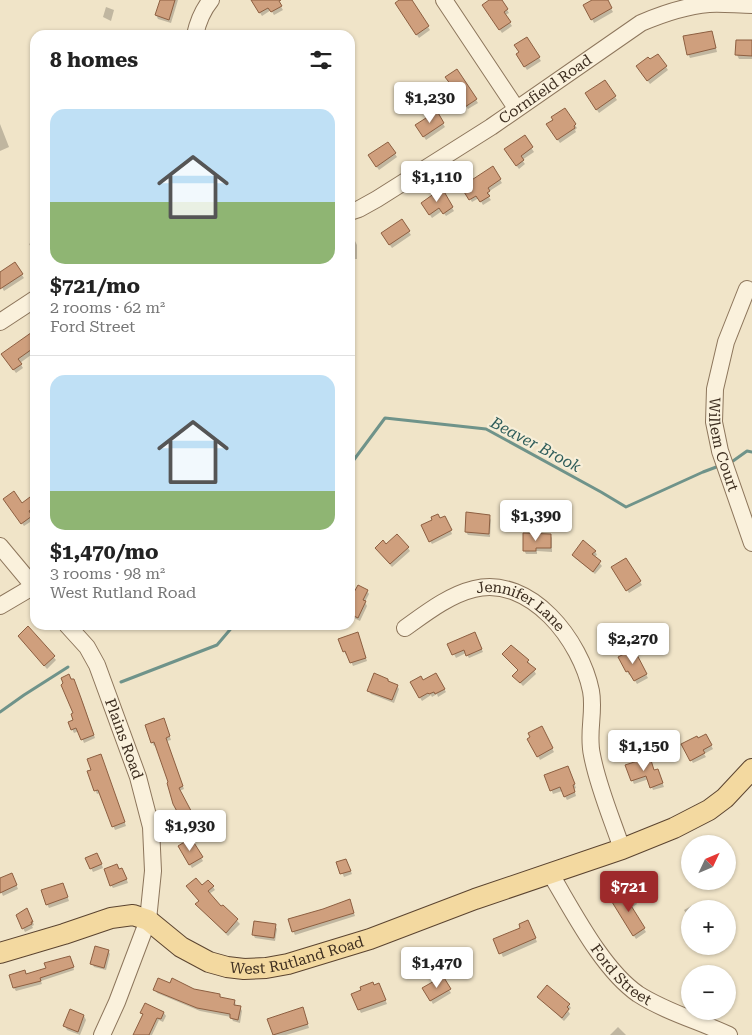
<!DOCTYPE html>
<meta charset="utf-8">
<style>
:root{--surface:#fff;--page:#f2f2f2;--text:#222;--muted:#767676;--line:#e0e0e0;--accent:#9e2a2b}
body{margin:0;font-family:"Roboto Serif",serif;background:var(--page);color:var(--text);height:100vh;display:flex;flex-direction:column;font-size:19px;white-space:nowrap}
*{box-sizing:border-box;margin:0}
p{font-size:16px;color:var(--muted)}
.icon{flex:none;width:28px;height:28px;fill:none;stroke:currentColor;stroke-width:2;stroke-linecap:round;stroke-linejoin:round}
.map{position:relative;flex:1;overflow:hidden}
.sheet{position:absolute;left:30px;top:30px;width:325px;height:600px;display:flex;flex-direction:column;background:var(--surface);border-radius:15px;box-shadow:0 1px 4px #0004}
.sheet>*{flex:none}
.needle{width:32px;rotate:46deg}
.controls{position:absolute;left:681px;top:835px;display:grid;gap:10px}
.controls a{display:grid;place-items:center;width:55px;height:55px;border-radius:50%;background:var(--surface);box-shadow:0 1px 4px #0004;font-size:25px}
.price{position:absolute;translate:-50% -42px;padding:0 11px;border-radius:5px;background:#fff;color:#222;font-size:16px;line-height:32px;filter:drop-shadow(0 1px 2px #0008)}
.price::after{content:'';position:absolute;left:50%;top:30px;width:15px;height:11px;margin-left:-8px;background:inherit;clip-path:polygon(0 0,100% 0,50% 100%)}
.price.current{background:var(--accent);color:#fff}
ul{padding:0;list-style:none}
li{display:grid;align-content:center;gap:10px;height:265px;padding:0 20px}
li+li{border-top:1px solid var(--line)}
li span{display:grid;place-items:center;height:155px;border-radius:15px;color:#555}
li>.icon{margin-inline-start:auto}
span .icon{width:90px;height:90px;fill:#fffc;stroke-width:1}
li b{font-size:21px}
h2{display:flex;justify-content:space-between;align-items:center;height:60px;padding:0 20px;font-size:21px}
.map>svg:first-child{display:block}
</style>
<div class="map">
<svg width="752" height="1035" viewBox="0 0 752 1035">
<rect width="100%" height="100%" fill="#f0e4c8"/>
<path fill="#0003" d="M161,0H178L171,23L158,19L156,15Z
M256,0H277L283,10L274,15L271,10L262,16L253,2Z
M401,0H410L430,30L419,38L396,3Z
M491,0H501L509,13L505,15L512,26L502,33L483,5Z
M595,0H606L613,12L594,23L585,6Z
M106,7L114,10L111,21L103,17Z
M712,32L717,52L690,58L688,54Z
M752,36V59H739L737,55L752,41Z
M527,39L541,61L527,70L517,54L520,52Z
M666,67L668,70L650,84L640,70Z
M457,71L478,103L468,109L459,96L454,99L448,89L452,86Z
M605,81L617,100L599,113L586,94Z
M565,110L577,128L575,130L576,132L560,143L548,125Z
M436,113L445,127L426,140L417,126Z
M0,124L9,147L0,151Z
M524,137L534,152L522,160L525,164L519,169L507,153Z
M388,143L397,157L379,170L369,156Z
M493,168L502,183L488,192L490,195L488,196L491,200L483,205L479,198L472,202L463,187Z
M441,190L454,211L446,216L442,211L432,218L422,203Z
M401,220L411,235L392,248L384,237Z
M35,240V254L29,244Z
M350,241H355L357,245V259H350Z
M14,264L24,278L4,291L0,284V273Z
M35,332V352L20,363L23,368L16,373L5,358Z
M7,503L35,505V511L30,515L33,520L24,526Z
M489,516L491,520L490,537L468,535L466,532Z
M440,520L447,521L452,534L432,544L430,541Z
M550,535L552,538V552L537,551V554H526L524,550Z
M386,545L408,548L410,551L392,567L378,551Z
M595,551L597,555L594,557L602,566L595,574L575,558L573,555Z
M626,560L642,585L629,593L613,568Z
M367,591L369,594L365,602L367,606L360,621L350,616V594L354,595Z
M28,628L56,660L47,669L21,639Z
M359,637L367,661L353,666L348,654L346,655L344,651Z
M476,637L483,652L469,658L466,653L456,658L449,644Z
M633,651L648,678L637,684L631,674L629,675L620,658Z
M504,655L528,661L536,674L523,686L514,676L519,671Z
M436,674L446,692L438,697L437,694L432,697L431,695L422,701L411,683L423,682Z
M71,680L83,703L95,738L84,743L79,731L74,733L72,729L75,714Z
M388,680L390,683L397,686L399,689L394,703L371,694L369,691Z
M165,723L171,740L167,741L184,789L179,791L199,828L190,832L174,804L170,783L156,745L154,746L152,742Z
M541,727L554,752L540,760L529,739Z
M706,736L713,749L704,754L706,757L693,763L683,745Z
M102,759L126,826L115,830L100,793L97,794L88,772L93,771Z
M570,771L576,788L574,789L576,796L567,800L562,791L553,794L546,776Z
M654,771L659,774L664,787L653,790L649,779L634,784L632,780Z
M191,840L203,861L192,868L179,847Z
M99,858L103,868L93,872L91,868Z
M338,863L348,864L352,874L344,877Z
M119,870L124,872L128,883L113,888L111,885Z
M13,877L18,889L3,896L0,889V879Z
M63,884L69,901L49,908L47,904Z
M202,886L213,887L215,890L209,894L221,908L223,906L240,924L228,936L199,907Z
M630,892L637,904L631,908L646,932L636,939L613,903Z
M351,904L355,916L295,935L293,931Z
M695,904L697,909H690V920L684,910Z
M29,913L34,925L32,926L33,928L25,932L23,928Z
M530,925L537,942L503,957L495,940Z
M275,926L277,929L275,941L255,938L253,934Z
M108,951L110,954L106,970L94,967L92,963Z
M71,960L74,970L41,981L42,984L16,991L14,988L10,976L26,975Z
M442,978L451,993L433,1004L424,989Z
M374,986L380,988L387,1004L361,1013L359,1009L363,991Z
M155,990H194L219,995L221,998L235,1001L236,1007H240L242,1011L240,1023L233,1021L231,1017L200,1011L157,993Z
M538,997L569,1005L571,1008L568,1011L570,1014L564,1021Z
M304,1012L309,1028L286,1035H274L269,1019Z
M142,1013H164L166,1016L163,1022L159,1020L152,1035H134L143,1016Z
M84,1016L86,1020L80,1035L67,1030L65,1026Z
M618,1027L626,1035H610Z"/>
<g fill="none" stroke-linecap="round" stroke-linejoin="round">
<path stroke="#6f938a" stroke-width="3" d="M733,461L747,451L752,452
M350,465L385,418L486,429L601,492L626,507L703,472L719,466
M121,682L217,645L234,625
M0,712L24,695L68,667"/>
</g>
<path fill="#cf9f7d" stroke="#8d5f41" d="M160,0H175L169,20L155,15Z
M251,0H281L279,1L282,6L271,12L268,8L259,13Z
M399,0H412L429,26L416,35L395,3Z
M489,0H502L508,9L504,12L511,22L499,30L482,5Z
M592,0H608L612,8L591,20L583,5Z
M712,31L716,48L687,55L683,36Z
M527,37L540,57L524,67L516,54L519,52L514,45Z
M736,40H752V56L735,55Z
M658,54L667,66L647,81L636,66L648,57L650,59Z
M457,69L477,99L465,107L456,93L452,96L446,88L451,85L445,77Z
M605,80L616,96L596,110L585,93Z
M565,108L576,124L574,126L575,128L557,140L546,124L553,120L551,117Z
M437,111L444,123L423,137L415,125Z
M525,135L533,147L521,156L524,160L516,166L504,149Z
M388,142L396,153L376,167L368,155Z
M493,166L501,179L488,188L490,191L487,193L490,196L480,202L476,196L469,200L461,187Z
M442,188L453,207L443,214L439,208L429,215L421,203Z
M402,219L410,231L389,245L381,233Z
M15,262L23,274L0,289V272Z
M35,330V347L18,359L22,364L13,370L1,354Z
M14,491L22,503L30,497L35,503V507L29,511L32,516L21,524L3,499Z
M466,512L490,515L489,534L465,532Z
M438,514L440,518L445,516L452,530L429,542L421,525L432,520L431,517Z
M523,533L551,534V548H536V551H523Z
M397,534L409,547L390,564L375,548L383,540L386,544Z
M583,540L596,551L592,554L601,561L593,572L572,555Z
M626,558L641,581L626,591L611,567Z
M358,585L368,590L363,600L366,601L358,618L350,614V592L353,594Z
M28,626L55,656L44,666L18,636Z
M358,632L366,658L350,663L345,651L343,652L338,639Z
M475,632L482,649L466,656L464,650L452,655L447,644Z
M511,645L529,660L527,662L536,669L520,683L512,676L518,670L502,654Z
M634,649L647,674L634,681L628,671L626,672L618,657Z
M374,673L388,679V681L398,685L392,700L367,691Z
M436,673L445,689L435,694L434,692L429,694L428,693L419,698L410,682L421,676L423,680Z
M69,674L71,679H74L81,698L94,735L81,740L76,728L71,730L68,722L73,720L71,714L73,713L61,685L63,683L61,678Z
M164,718L170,736L166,738L183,786L179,788L198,824L187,830L173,804L167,783L168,782L154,742L151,743L145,725Z
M542,726L553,748L537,757L527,739L530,737L528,733Z
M706,734L712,745L703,750L705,753L690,761L681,744L697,736L698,738Z
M101,754L125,822L112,827L98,790L94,791L87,771L91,770L87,759Z
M650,757L654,770L658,769L663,783L650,788L646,776L631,781L625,765Z
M568,766L575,784L573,785L575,792L564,797L560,787L550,791L544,775Z
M191,838L203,857L189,865L178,846Z
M97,853L102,864L90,869L85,858Z
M346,859L351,871L340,874L336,862Z
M117,864L119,869L122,868L127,879L110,886L104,869Z
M12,873L17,885L0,893V878Z
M196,878L202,885L208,880L214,886L208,891L221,906L223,905L238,919L226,933L195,904L199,901L186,886Z
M63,883L68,897L46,905L41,890Z
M630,891L636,900L630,904L645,928L633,936L612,902Z
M350,899L354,913L292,932L288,919L323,909Z
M27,908L33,922H31L32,924L22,929L16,915Z
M528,920L536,938L499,954L493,939L520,928L519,924Z
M254,921L276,924L274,938L252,935Z
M95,946L109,950L104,968L90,964Z
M70,956L74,967L40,978L41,981L13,988L9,975L25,970L26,974L46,968L44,963Z
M443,976L451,989L430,1001L422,988Z
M158,978L170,983L172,978L194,989L220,994V997L235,1000L234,1005L241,1006L238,1020L230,1018V1014L197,1008L153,990Z
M373,982L374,985L379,983L386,1000L358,1010L351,994L361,990L360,987Z
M547,985L570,1004L567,1007L569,1009L562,1018L537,997Z
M145,1003L164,1012L161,1019L157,1018L149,1035H133L143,1014L140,1013Z
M303,1007L308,1024L273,1035L267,1019Z
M70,1009L84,1015L78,1032L63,1026Z"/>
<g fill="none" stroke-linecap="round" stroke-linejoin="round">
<defs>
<g id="minor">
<path d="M444,0L516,108"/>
<path d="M195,35C198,21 202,11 211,0"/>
<path id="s1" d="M350,212L359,209L377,199L491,127L641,23C662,14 685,6 709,4C723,3 738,5 752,5"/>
<path id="s2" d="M747,289L726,342L715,389L714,422L720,451L752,543"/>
<path d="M0,322L35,299"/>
<path d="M0,546L35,588"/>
<path d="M0,606L34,586"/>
<path id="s3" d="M67,625L87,647L97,665L138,777L151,827L153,871L148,920L117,1002L102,1035"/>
<path id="s4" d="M405,628C426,613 449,595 474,589C531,575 581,641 591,691C595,712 587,733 592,755C598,787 612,819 622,849"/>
<path id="s5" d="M550,873C573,911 602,969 638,994C666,1012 699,1021 729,1035"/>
</g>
<g id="major">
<path id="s6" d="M0,953L64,934L111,918L133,915L148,920L181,947L209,962L227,967L244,969L266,968L288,964L370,939L475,899L622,849L674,828L709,810L725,798L752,769"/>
</g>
</defs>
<use href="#minor" stroke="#8d765c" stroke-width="18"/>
<use href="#major" stroke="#5b4430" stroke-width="22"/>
<use href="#minor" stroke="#faf1dc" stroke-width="16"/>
<use href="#major" stroke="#f3d9a0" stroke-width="20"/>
</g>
<g text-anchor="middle" stroke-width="4.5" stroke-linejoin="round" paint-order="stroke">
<g font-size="15" fill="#3d2e20" stroke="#f7eed8">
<text dy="5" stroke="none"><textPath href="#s1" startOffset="231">Cornfield Road</textPath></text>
<text dy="5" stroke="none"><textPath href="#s2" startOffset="162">Willem Court</textPath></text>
<text dy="5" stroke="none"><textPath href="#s4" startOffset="132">Jennifer Lane</textPath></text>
<text dy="5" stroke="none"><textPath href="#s3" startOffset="129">Plains Road</textPath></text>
<text dy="5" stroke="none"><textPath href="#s6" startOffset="319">West Rutland Road</textPath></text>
<text dy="5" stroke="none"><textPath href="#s5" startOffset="125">Ford Street</textPath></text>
</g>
<g font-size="16" font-style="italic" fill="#2f5d5a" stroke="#f7eed8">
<text transform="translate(536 444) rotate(28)" y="6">Beaver Brook</text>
</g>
</g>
</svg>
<div class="controls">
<a><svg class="needle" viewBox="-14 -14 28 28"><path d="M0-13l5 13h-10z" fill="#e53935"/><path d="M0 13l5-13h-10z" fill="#767676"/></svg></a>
<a>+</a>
<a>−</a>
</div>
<b class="price" style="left:430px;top:124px">$1,230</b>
<b class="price" style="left:437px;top:203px">$1,110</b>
<b class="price" style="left:536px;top:542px">$1,390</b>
<b class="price" style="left:633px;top:665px">$2,270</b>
<b class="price" style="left:644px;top:772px">$1,150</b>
<b class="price" style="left:190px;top:852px">$1,930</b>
<b class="price current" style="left:629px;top:913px">$721</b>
<b class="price" style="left:437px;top:989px">$1,470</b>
<section class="sheet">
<h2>8 homes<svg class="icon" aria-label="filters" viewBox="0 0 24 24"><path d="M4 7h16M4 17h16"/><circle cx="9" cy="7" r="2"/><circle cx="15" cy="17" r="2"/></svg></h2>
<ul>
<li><span style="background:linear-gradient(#bfe0f5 60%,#8fb573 0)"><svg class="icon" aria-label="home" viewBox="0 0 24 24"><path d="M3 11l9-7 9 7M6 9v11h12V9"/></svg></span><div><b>$721/mo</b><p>2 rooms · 62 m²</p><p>Ford Street</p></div></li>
<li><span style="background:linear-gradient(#bfe0f5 75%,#8fb573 0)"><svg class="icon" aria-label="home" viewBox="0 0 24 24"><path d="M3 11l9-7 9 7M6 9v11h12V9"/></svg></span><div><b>$1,470/mo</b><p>3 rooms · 98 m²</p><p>West Rutland Road</p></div></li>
</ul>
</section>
</div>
